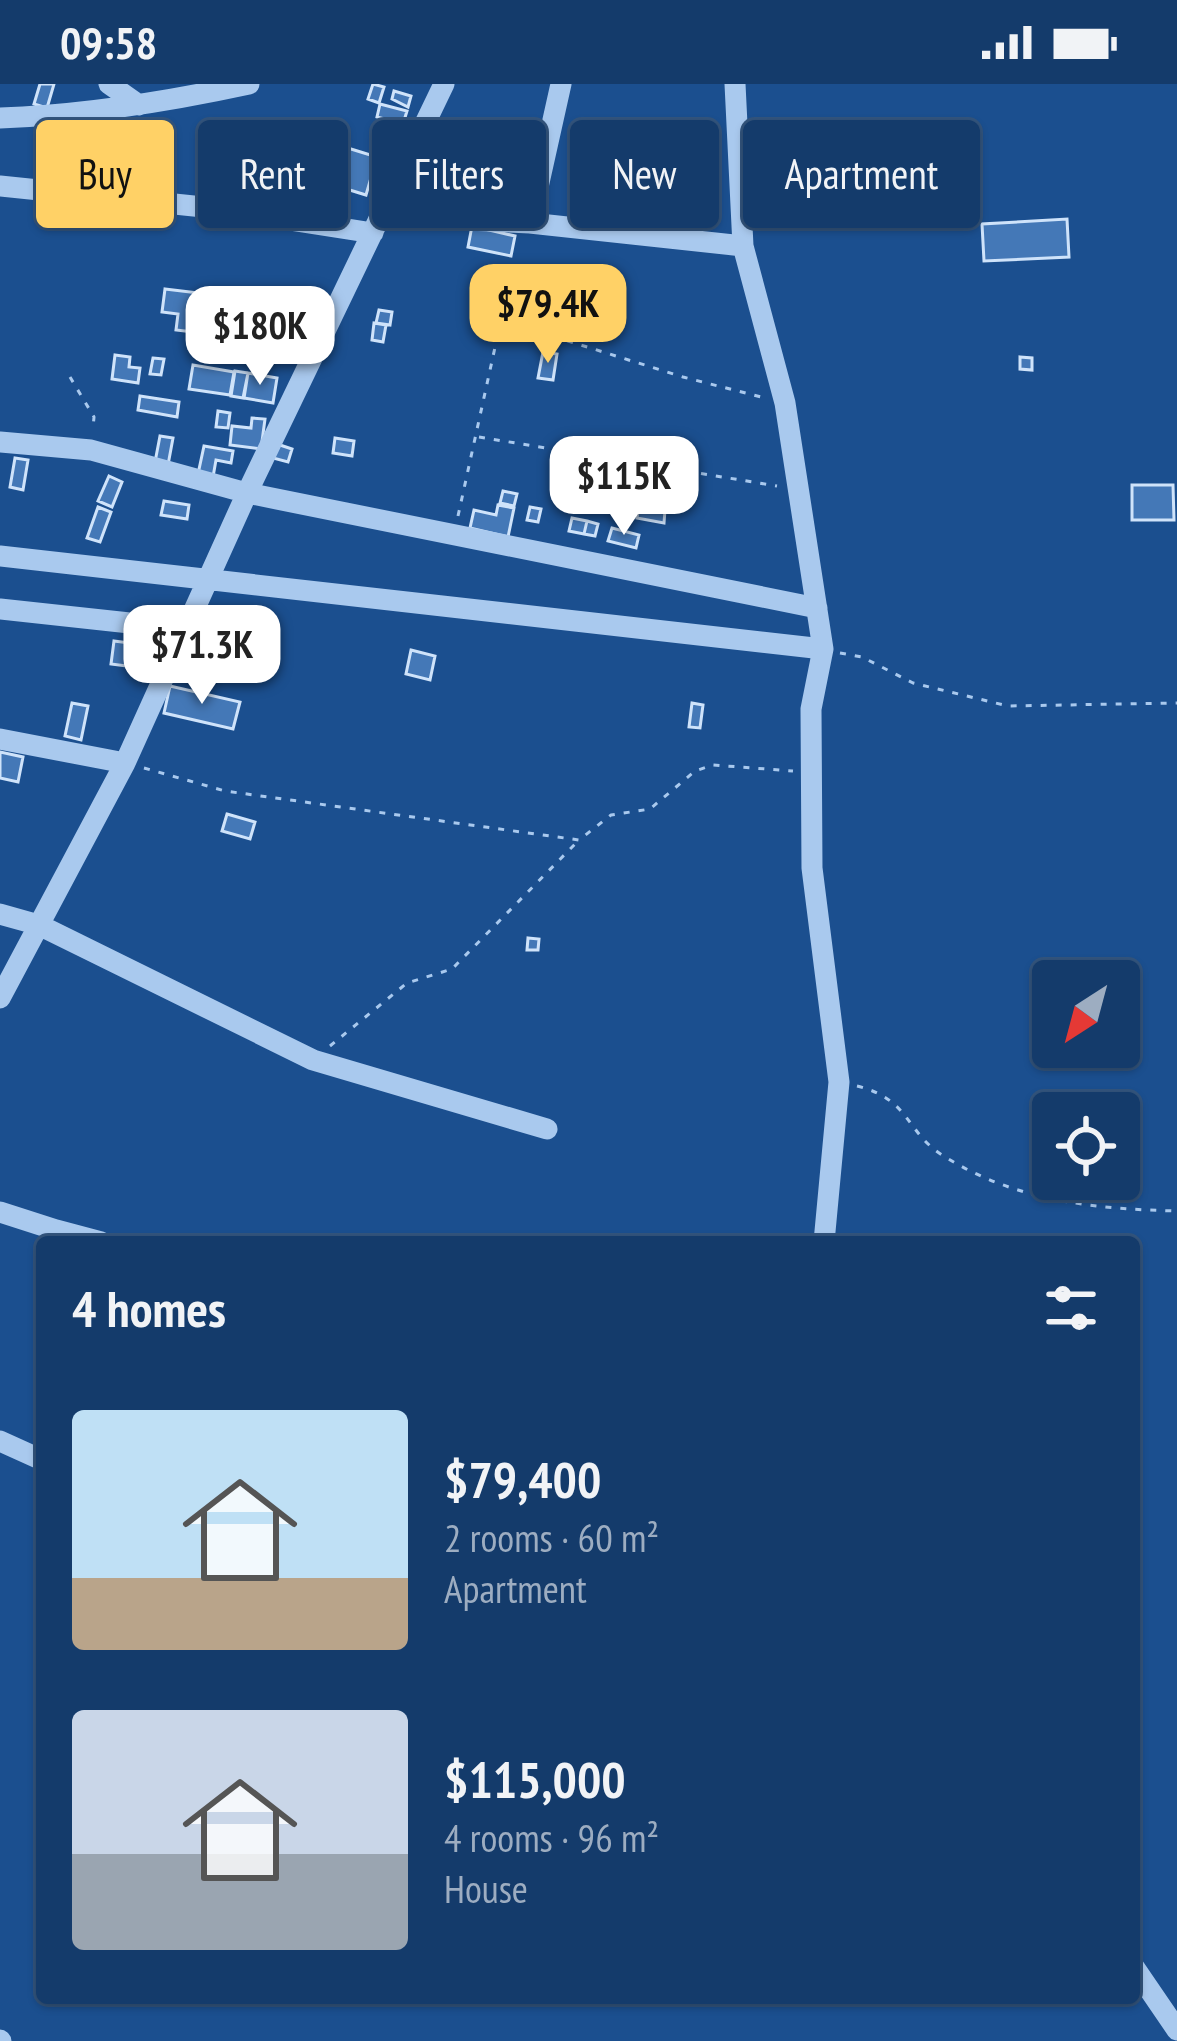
<!DOCTYPE html>
<meta charset="utf-8">
<style>
:root{--surface:#143b6b;--page:#214673;--text:#f1f3f6;--muted:#9dadc1;--line:#33557e;--accent:#ffd166}
body{margin:0;font-family:"PT Sans Narrow",sans-serif;background:var(--page);color:var(--text);height:100vh;display:flex;flex-direction:column;font-size:45px;white-space:nowrap}
*{box-sizing:border-box;margin:0}
p{font-size:39px;color:var(--muted)}
.icon{flex:none;width:66px;height:66px;fill:none;stroke:currentColor;stroke-width:2;stroke-linecap:round;stroke-linejoin:round}
.map{position:relative;flex:1;overflow:hidden}
.panel{position:absolute;left:36px;top:1152px;width:1104px;height:768px;display:flex;flex-direction:column;background:var(--surface);border-radius:12px;box-shadow:0 3px 9px #0004,0 0 0 3px var(--line)}
.panel>*{flex:none}
.banner{position:absolute;left:36px;top:36px;width:1107px;height:108px;display:flex;gap:24px}
.needle{width:78px;rotate:216deg}
.tools{position:absolute;left:1032px;top:876px;display:grid;gap:24px}
.tools a{display:grid;place-items:center;width:108px;height:108px;border-radius:12px;background:var(--surface);box-shadow:0 3px 9px #0004,0 0 0 3px var(--line);font-size:60px}
.price{position:absolute;translate:-50% -102px;padding:0 27px;border-radius:24px;background:#fff;color:#222;font-size:39px;line-height:78px;filter:drop-shadow(0 3px 6px #0008)}
.price::after{content:'';position:absolute;left:50%;top:72px;width:36px;height:27px;margin-left:-18px;background:inherit;clip-path:polygon(0 0,100% 0,50% 100%)}
.price.current{background:var(--accent);color:#111}
ul{padding:0;list-style:none}
li{display:flex;align-items:center;gap:36px;height:300px;padding:0 36px}
li span{display:grid;place-items:center;flex:none;width:336px;height:240px;border-radius:12px;color:#555}
li>.icon{margin-inline-start:auto}
span .icon{width:144px;height:144px;fill:#fffc;stroke-width:1}
li b{font-size:51px}
h2{display:flex;justify-content:space-between;align-items:center;height:144px;padding:0 36px;font-size:51px}
.pill{padding:0 42px;border-radius:12px;background:var(--surface);box-shadow:0 3px 9px #0004,0 0 0 3px var(--line);font-size:42px;line-height:108px}
.pill.current{background:var(--accent);color:#111}
.status{display:flex;justify-content:space-between;align-items:center;height:84px;padding:0 60px;background:var(--surface);direction:ltr}
.status svg{height:33px;fill:currentColor}
.map>svg:first-child{display:block}
</style>
<div class="status"><b>09:58</b><svg viewBox="0 0 49 12"><path d="M0 12V9h3v3zM5 12V6h3v6zM10 12V3h3v9zM15 12V0h3v12zM26 1h20v11H26zM47 4h2v5h-2z"/></svg></div>
<div class="map">
<svg width="1177" height="1957" viewBox="0 0 1177 1957">
<rect width="100%" height="100%" fill="#1b4f8f"/>
<path fill="#4478b7" stroke="#cfe3fa" stroke-width="3" d="M40,0H54L47,24L34,20Z
M373,0L384,3L379,19L368,15Z
M394,7L411,12L408,23L392,15Z
M380,20L407,27L403,40L377,33Z
M338,61L377,73L366,111L327,99Z
M1067,135L1069,173L984,177L982,140Z
M472,142L515,152L511,172L468,163Z
M165,205L207,210L202,249L176,246L178,230L162,228Z
M379,226L392,228L390,241L376,239Z
M374,239L386,241L383,258L372,256Z
M543,268L557,270L553,296L538,294Z
M115,271L130,273L129,283L140,284L138,299L112,295Z
M1020,273L1032,274V286L1020,285Z
M153,274L164,275L161,291L150,290Z
M193,281L234,288L230,311L189,305Z
M235,287L248,289L243,314L231,312Z
M248,289L277,294L273,319L244,314Z
M140,312L179,318L177,333L138,326Z
M218,327L230,329L228,344L216,343Z
M252,334L265,335L261,365L230,361L232,342L251,344Z
M160,352L173,354L168,381L155,378Z
M335,354L354,357L352,372L333,369Z
M277,360L292,365L288,378L273,374Z
M204,362L233,367L231,379L216,376L213,393L198,390Z
M15,374L28,376L23,406L10,403Z
M109,392L122,398L112,423L98,417Z
M1132,401H1173L1174,436H1132Z
M503,407L517,410L514,422L500,419Z
M164,417L189,421L187,435L161,431Z
M498,421L514,424L508,453L470,444L474,426L496,431Z
M639,421L665,426L664,439L637,434Z
M98,423L111,428L100,458L87,454Z
M530,423L541,425L538,438L527,436Z
M572,434L587,437L584,450L569,447Z
M587,437L598,440L595,452L584,450Z
M612,444L639,451L636,464L608,457Z
M114,557L153,562L150,585L111,580Z
M411,566L435,572L430,596L406,590Z
M170,602L240,618L233,645L164,629Z
M72,619L88,622L81,656L65,652Z
M692,619L703,621L700,644L689,643Z
M0,668L23,673L18,698L0,694Z
M227,730L255,738L250,755L222,747Z
M528,854L539,855L538,866H527Z"/>
<g fill="none" stroke-linecap="round" stroke-linejoin="round">
<path stroke="#a9c9ee" stroke-width="3" stroke-dasharray="6 9" stroke-linecap="butt" d="M70,293L94,333L93,344
M479,353L777,402
M458,432L501,236L683,293L765,314
M840,569L862,573L913,599L1008,622L1177,619
M144,684L225,707L579,756L611,731L650,725L695,687L713,681L793,687
M330,962L407,899L452,885L578,757
M857,1002C910,1015 905,1047 942,1071C1014,1117 1094,1125 1177,1127"/>
<path stroke="#a9c9ee" stroke-width="21" d="M109,0L139,21
M735,0L743,162L785,319L823,565L811,625L812,784L839,998L824,1158
M0,34C85,31 166,18 249,0
M0,102L213,124L373,149
M382,132L530,139L743,162
M530,139L561,0
M0,358L91,366L247,409L817,524
M0,472L823,565
M0,525L185,545
M0,655L125,679
M0,830L39,841L313,976L547,1045
M0,914L125,679L247,409L444,0
M0,1128L56,1146L63,1158
M56,1146L101,1158
M0,1357L42,1376
M1134,1883L1177,1946
M0,1956L1,1957"/>
</g>
</svg>
<div class="tools">
<a><svg class="needle" viewBox="-14 -14 28 28"><path d="M0-13l5 13h-10z" fill="#e53935"/><path d="M0 13l5-13h-10z" fill="#9dadc1"/></svg></a>
<a><svg class="icon" aria-label="locate" viewBox="0 0 24 24"><circle cx="12" cy="12" r="6"/><path d="M12 2v4M12 18v4M2 12h4M18 12h4"/></svg></a>
</div>
<b class="price current" style="left:548px;top:282px">$79.4K</b>
<b class="price" style="left:260px;top:304px">$180K</b>
<b class="price" style="left:624px;top:454px">$115K</b>
<b class="price" style="left:202px;top:623px">$71.3K</b>
<div class="banner">
<a class="pill current">Buy</a>
<a class="pill">Rent</a>
<a class="pill">Filters</a>
<a class="pill">New</a>
<a class="pill">Apartment</a>
</div>
<section class="panel">
<h2>4 homes<svg class="icon" aria-label="filters" viewBox="0 0 24 24"><path d="M4 7h16M4 17h16"/><circle cx="9" cy="7" r="2"/><circle cx="15" cy="17" r="2"/></svg></h2>
<ul>
<li><span style="background:linear-gradient(#bfe0f5 70%,#b9a48a 0)"><svg class="icon" aria-label="home" viewBox="0 0 24 24"><path d="M3 11l9-7 9 7M6 9v11h12V9"/></svg></span><div><b>$79,400</b><p>2 rooms · 60 m²</p><p>Apartment</p></div></li>
<li><span style="background:linear-gradient(#c9d6e8 60%,#9aa5b1 0)"><svg class="icon" aria-label="home" viewBox="0 0 24 24"><path d="M3 11l9-7 9 7M6 9v11h12V9"/></svg></span><div><b>$115,000</b><p>4 rooms · 96 m²</p><p>House</p></div></li>
</ul>
</section>
</div>
